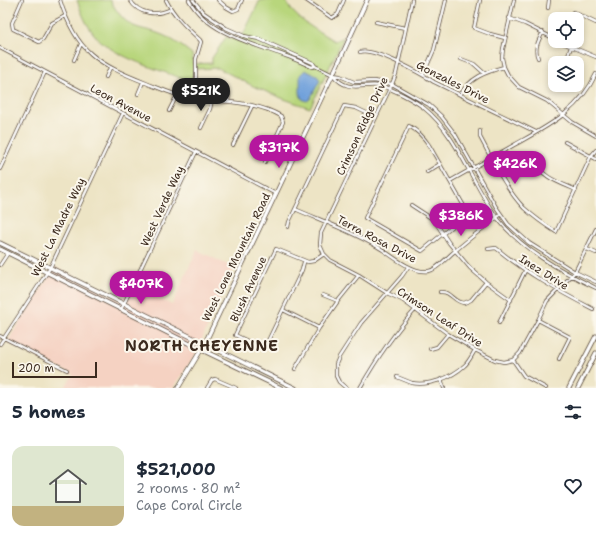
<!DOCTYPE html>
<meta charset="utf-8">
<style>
:root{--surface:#fff;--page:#f6f6f7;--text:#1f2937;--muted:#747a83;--accent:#b5179e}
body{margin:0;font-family:"Shantell Sans",sans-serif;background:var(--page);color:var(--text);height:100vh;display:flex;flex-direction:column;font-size:15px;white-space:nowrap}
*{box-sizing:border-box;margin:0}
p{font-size:13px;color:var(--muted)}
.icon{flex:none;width:22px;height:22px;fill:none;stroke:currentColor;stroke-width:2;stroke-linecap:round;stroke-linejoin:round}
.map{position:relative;height:388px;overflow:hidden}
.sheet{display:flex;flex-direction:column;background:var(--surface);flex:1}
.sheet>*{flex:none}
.buttons{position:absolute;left:548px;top:12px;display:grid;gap:8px}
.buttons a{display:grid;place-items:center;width:36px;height:36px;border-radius:8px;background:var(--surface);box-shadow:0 2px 6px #0003;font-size:20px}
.scale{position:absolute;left:12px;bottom:10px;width:85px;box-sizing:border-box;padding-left:4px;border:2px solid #3b2a1e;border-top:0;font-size:11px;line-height:14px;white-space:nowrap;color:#3b2a1e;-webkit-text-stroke:3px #fbf7ec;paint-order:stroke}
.price{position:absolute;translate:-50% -34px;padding:0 9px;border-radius:14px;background:var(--accent);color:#fff;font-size:13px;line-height:26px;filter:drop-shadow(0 1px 2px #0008)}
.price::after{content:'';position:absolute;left:50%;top:24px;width:12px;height:9px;margin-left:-6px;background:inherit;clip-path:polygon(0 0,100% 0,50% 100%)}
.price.active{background:#222;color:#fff}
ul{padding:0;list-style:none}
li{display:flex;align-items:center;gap:12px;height:100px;padding:0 12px}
li span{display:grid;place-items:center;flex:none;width:112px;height:80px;border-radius:12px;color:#555}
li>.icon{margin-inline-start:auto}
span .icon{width:48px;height:48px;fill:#fffc;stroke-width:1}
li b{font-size:17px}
h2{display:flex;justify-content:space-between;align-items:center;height:48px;padding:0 12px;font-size:17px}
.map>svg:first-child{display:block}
</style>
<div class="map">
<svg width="596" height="388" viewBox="0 0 596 388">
<rect width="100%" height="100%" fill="#fbf7ec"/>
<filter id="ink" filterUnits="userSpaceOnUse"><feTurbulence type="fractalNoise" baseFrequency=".025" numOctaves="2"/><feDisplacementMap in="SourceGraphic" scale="8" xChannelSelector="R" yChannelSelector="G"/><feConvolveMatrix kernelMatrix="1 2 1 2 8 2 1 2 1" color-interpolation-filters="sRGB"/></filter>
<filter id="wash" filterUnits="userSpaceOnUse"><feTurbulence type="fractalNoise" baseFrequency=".012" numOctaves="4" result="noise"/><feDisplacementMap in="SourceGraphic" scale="16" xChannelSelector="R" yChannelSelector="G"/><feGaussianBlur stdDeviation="0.9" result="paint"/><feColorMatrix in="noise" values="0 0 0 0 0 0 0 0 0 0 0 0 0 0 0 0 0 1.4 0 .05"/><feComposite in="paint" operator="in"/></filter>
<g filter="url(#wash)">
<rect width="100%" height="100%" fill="#ede4c5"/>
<path fill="#f5d2c2" d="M197,250L234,268L195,355L173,388H64L73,375L7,342L55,267L122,301L130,284L172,305Z"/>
<path fill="#b8d67c" stroke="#7a804d" d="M77,0H110C117,12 125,24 139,28C146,30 153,31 160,34C171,38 182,46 192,54L193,64L212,63V58L226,37L240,41L260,0H286C292,18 319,31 334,41L344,37L310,108L284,99L255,87L218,68L194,69L192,82C166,72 122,60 102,42C89,32 82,15 77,0Z"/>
<path fill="#71a1db" stroke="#56667c" d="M305,70L317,76L320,80L310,99L307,101L302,99L300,94V75Z"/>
</g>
<g filter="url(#ink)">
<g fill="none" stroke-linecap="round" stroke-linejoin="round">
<defs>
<path id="minor" d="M22,0L12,23L13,29L39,42L43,39L52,23L65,16
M60,0C76,52 98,64 146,83C161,89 176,96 192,99C200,100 208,100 216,101C238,102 263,105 281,116L283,122L265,162
M130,0C139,15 157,16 171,9
M166,0C174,16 187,28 200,40L201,42L196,59V78L193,99
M189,0C207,33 253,44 286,56C295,59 303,63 312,67L315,66
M193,0L204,13L226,28L244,36L259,39L313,63L315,66L333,75L340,76L354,82L374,81L392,84L429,105L441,116L455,134L496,207L508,224L529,243L575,272L596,282
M218,0L226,7L233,11L238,9L242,0
M306,0L332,18L338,14L344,0
M412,0L396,74L392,84L321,233L320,245L324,254L330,260L359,275L387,293L402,300L448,334L475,350L495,360L504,362L513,360L520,353L538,320L547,301L575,272L596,229
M480,0L474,28L490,34L505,38
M514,0L503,49L502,58L504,67L508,75L519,87L547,101L572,122L596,136
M548,8L549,0
M573,12L596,23
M509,18L525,24L555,39
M376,22L405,28
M558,41L596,57
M0,48L276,194
M360,52C373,47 422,74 434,82L536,132
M538,58C534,49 538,41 543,32
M461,59L474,64L484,73
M74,60L81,44
M565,63L571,47
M333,75C348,94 362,83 381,86C393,89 414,100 424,108C458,135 472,185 498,219C522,250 561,271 596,288
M423,75L434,50L446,0
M106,77L110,68
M138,94L143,82
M460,95C470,78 485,72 504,67
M228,101L229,93
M169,111L177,95
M409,126C418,131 423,136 429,145L468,213L422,251L365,218Z
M201,128L210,109L212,100
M480,131V137C493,161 505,188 524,208C534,217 545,225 556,232L591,156L596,150
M565,142L596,159
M233,145L252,106
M533,160C543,178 558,182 576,190
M0,169L45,72
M427,172L440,164
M450,181C471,169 493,157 514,145C548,126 579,111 596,74
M411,205L434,220L449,243L470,268L486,282L511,300
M295,209C325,222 356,233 383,250C394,258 415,274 429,271C437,270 448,256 455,251C470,238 485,227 500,215
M288,227L289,222L344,106L356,108L375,117
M488,249L496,248C526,273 558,291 593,309
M587,249L596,253
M304,262L302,270L264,349L235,335L276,249L308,262L314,261L324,254
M0,265L8,253
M440,292C452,291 453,302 464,303L471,300L486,282
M323,295L338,301
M121,310L196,152
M283,310L319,328
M538,320L570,337L559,359
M499,323L525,271
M0,336L67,370
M0,344L50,268L123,113
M430,349L437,347L448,334
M513,360L524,376L546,388
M295,369L319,328L338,301L359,275
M397,377C402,379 407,381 412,383C429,386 451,378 464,366C469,362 472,355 475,350
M441,379L444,388
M207,388L212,380L215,379L236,388
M346,388L339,382L336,376V364L339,357L361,323L402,276L408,267
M360,388C376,360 393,334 415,310"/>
<path id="major" d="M0,243L295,388
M0,249L202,350L281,388
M178,388L204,345L342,55L367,0
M569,388L596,336
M578,388L596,353"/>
</defs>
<use href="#minor" stroke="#564637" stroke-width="4"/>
<use href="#major" stroke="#564637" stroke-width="5"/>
<use href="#minor" stroke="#fff" stroke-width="2.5"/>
<use href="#major" stroke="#fff" stroke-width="3.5"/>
</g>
</g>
<g text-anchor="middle" stroke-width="4" stroke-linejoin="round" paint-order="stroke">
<g font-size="11" fill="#3b2a1e" stroke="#fbf7ec">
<text transform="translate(453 82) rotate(27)" y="4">Gonzales Drive</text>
<text transform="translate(121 103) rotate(28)" y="4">Leon Avenue</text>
<text transform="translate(362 126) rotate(-65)" y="4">Crimson Ridge Drive</text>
<text transform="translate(162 206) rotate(-65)" y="4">West Verde Way</text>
<text transform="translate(58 227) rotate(-64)" y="4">West La Madre Way</text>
<text transform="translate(377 239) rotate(28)" y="4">Terra Rosa Drive</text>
<text transform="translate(236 257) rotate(-64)" y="4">West Lone Mountain Road</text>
<text transform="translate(544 272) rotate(32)" y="4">Inez Drive</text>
<text transform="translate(248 289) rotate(-65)" y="4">Blush Avenue</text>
<text transform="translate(440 317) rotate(33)" y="4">Crimson Leaf Drive</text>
</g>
<g font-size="15" font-weight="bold" letter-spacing="1" fill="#3b2a1e" stroke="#fbf7ec">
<text x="202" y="351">NORTH CHEYENNE</text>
</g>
</g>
</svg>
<div class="buttons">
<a><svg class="icon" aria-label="locate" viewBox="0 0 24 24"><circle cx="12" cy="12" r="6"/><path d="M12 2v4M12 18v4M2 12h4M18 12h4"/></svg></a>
<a><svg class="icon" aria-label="layers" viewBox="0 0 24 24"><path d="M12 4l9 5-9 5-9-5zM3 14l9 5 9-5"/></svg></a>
</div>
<div class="scale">200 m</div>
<b class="price active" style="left:201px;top:112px">$521K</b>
<b class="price" style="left:279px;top:169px">$317K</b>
<b class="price" style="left:515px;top:185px">$426K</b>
<b class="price" style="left:461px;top:237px">$386K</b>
<b class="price" style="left:141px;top:305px">$407K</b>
</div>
<section class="sheet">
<h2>5 homes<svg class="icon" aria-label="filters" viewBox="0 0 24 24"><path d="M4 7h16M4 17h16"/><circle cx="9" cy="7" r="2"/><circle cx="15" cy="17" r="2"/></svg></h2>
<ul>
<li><span style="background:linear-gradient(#dfe7d0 75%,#c2b280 0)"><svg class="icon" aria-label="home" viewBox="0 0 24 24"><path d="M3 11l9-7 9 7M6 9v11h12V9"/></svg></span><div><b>$521,000</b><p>2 rooms · 80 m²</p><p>Cape Coral Circle</p></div><svg class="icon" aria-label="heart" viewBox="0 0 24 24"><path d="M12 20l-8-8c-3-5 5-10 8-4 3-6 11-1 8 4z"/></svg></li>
</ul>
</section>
